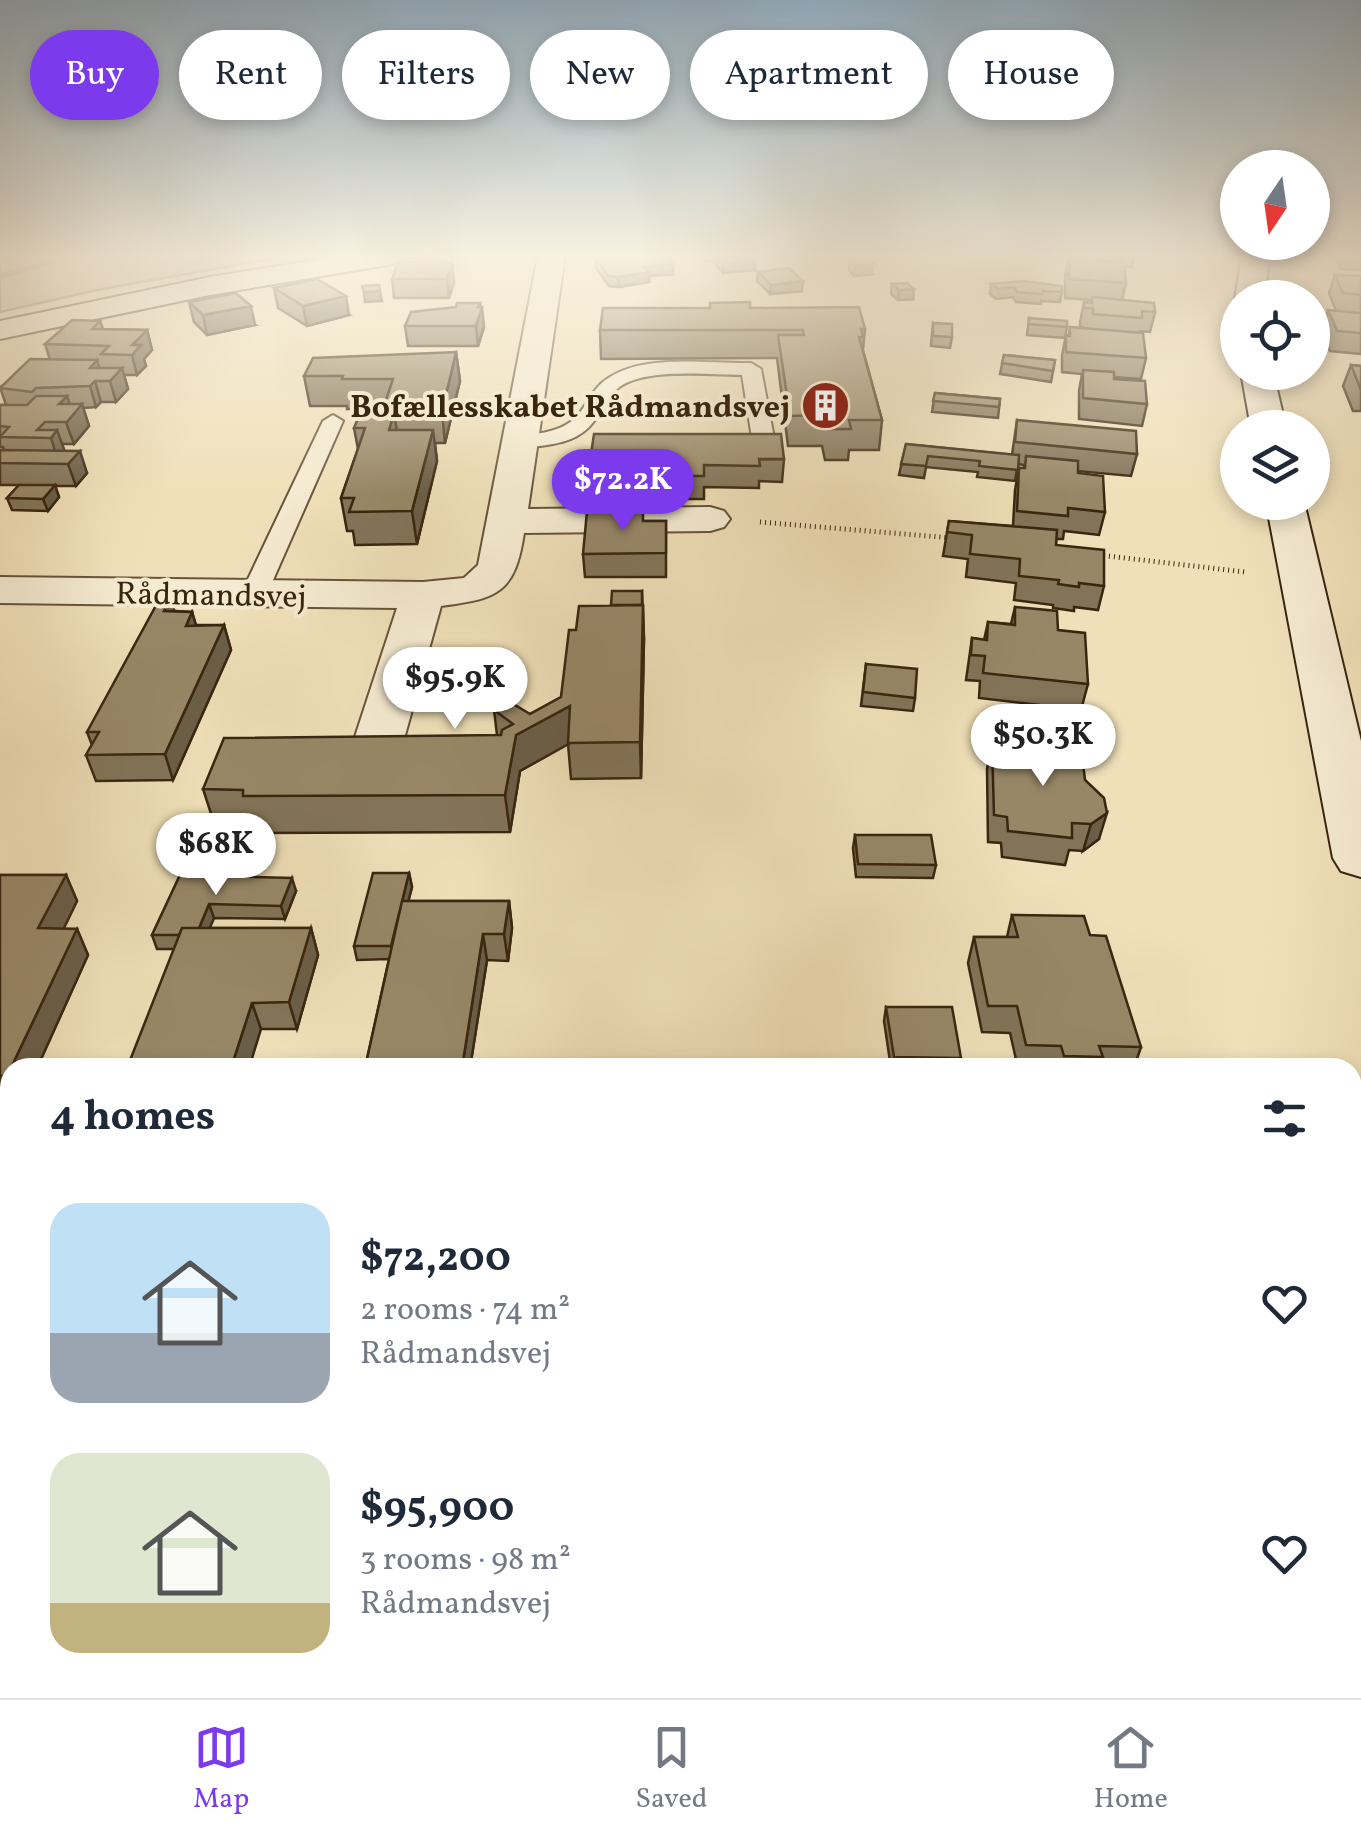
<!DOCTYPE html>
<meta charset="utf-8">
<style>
:root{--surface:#fff;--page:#f6f6f7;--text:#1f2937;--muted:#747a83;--line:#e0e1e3;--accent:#7c3aed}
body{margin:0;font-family:Vollkorn,serif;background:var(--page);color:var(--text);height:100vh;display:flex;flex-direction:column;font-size:38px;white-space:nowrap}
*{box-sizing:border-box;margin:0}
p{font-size:32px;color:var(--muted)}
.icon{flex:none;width:55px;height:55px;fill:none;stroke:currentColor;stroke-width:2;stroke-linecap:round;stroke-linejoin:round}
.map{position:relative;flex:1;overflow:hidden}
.details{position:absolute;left:0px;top:1058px;width:1362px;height:642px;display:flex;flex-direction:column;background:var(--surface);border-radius:30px 30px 0 0;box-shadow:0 5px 15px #0003}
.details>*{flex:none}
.hud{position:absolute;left:30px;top:30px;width:1302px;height:90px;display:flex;gap:20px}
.needle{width:65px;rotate:193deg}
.buttons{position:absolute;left:1220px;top:150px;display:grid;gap:20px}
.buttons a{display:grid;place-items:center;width:110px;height:110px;border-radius:50%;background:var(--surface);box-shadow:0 5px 15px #0003;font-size:50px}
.price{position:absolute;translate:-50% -85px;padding:0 22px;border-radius:35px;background:#fff;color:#222;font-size:32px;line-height:65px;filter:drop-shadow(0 2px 5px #0008)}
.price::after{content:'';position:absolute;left:50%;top:60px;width:30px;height:22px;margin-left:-15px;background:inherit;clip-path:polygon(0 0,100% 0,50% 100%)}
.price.selected{background:var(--accent);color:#fff}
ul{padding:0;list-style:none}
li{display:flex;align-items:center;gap:30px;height:250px;padding:0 50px}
li span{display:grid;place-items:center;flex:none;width:280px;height:200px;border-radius:30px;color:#555}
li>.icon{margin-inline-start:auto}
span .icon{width:120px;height:120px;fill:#fffc;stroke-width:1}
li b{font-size:42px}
h2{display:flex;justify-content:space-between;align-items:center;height:120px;padding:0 50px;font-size:42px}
.tag{padding:0 35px;border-radius:45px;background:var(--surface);box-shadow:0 5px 15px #0003;font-size:35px;line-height:90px}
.tag.selected{background:var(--accent);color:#fff}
.tab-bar{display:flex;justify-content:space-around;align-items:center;height:140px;border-top:2px solid var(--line);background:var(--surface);font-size:28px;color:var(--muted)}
.tab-bar a{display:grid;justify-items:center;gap:5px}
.tab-bar .selected{color:var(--accent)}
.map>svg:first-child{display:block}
</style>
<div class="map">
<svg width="1361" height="1698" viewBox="0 0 1361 1698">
<rect width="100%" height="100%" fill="#f0e0b9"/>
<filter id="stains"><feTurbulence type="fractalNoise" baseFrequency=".002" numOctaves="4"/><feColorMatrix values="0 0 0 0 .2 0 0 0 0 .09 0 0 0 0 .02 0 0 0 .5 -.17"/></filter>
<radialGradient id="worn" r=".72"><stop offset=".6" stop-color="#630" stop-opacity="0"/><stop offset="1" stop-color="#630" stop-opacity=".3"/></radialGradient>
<path fill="#d1c09c" stroke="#857356" stroke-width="2.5" d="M0,256H289L102,289L0,312Z"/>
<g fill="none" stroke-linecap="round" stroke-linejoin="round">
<path fill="#827052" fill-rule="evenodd" d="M62,256H80L0,279V273Z"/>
<defs>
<path id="lane" d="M751,363L761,369L774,438L770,442H756L752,438L742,375C711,375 642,367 617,389C606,399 600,416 589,427C571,445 545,445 522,448L511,442L515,438C534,433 556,434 573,420C586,409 592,388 607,379C644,353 708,364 751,363Z
M333,415L343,421L266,596L262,601H244L240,596L323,421Z"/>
<path id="street" d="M538,256H565L528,509L710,507L724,511L730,519L724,527L710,531L524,533C515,592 499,599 441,606L402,746L395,757L377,761L359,757L352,746L397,608L0,603V577L423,582L464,578L478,565Z
M0,1176H10V1238H0Z"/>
<path id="secondary" d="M340,256H406L393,264L210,295L0,339V321L210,277Z
M1242,256H1269L1265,298H1235Z
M1241,372H1273L1286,428H1251Z
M1266,502H1304L1361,741V877L1341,871L1333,858Z"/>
</defs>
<use href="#lane" stroke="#67543a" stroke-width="4"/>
<use href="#street" stroke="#67543a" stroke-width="4"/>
<use href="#secondary" stroke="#39260f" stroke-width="4"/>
<path stroke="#39260f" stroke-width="5" stroke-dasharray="1 4" stroke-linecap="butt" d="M760,522L952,538
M1099,555L1245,572"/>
<use href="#lane" fill="#f5ebd2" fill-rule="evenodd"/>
<use href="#street" fill="#f5ebd2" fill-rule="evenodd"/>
<use href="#secondary" fill="#f5ebd2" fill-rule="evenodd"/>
</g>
<path fill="#837459" stroke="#39260f" stroke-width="2.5" d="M701,256H752L755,270L723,273L713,261L706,262Z
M1083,256H1134L1132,267L1124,266L1126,283L1122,300L1155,312L1150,332L1140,331L1139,333L1146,358L1141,379L1114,377V379L1147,404L1142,426L1079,419V391L1082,374L1062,372V355L1066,335H1069L1070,327L1089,329L1080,327V322L1084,302L1091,303L1092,300L1065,298V276L1069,257L1083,259Z
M1335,256H1361V270L1341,269Z
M596,259L673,264V274L649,276V282L619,287L609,286L596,268Z
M850,261L872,274L854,276L849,270Z
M452,263L454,282L449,298H394L392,279Z
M758,272L802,291L770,294L757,281Z
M1335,275L1361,276V354L1330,351L1321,330L1328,310L1336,311L1329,293Z
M892,284L914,289L913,299L898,300L891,294Z
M991,284L1062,292L1060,302L1041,301V304L1016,302L1013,297L996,299L990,294Z
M274,288L349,315L307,326L278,308Z
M189,302L255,325L207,335L194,322Z
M480,303L484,327L478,346H408L405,326L456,307Z
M750,308L865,329L863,350L882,420L879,450H849L848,460H825L822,446H788L777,358L601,359L600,330Z
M1029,318L1067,327L1065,338L1027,335Z
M100,321L103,329L147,330L152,350L144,359L146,366L137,375H124L128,389L116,402H101L96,407L83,408L89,426L74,444H62L64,451L87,473L76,486H55L59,497L48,511L12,510L7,498L19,485H0V450H4L3,447H0V405H6L0,387L50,360L45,344Z
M933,323L952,337L950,348L931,346Z
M456,352L460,381L445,443H435L437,461L417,544L355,545L353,531H347L341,498L358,449L354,428L381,415L383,409H347V406H310L304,376Z
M1004,355L1055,360L1051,382L1000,374Z
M1351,365L1361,366V411H1353L1343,386Z
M935,393L1000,399L998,418L932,412Z
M1017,420L1137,454L1131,476L1078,471V473L1105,512L1099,535L1064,531L1063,539H1056V545L1104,586L1098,610L1074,607V611L1053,608V605L1014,600L1016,583L966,577L968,559L943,556L949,521L1013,526L1015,490L1019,468H1024V465L1018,464L1015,481L977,477L978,472L926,467L924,478L899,475L906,444L1012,455Z
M784,459L782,482L759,481V488L704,487V499H687V489L591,484L590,461Z
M643,521H666V577H585L583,554Z
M642,591L644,639L641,778L571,779L568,744L520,771L510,832L253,833L251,826H215L203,789L497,735L494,710L530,714L561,697L576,630L611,605Z
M1015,607L1058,630L1088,684L1081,710L979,698L980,681L966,680L972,638L984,640L988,622L1011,624Z
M175,611L192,612L196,625H224L231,650L173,780L96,781L86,755L92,745L87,732Z
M866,664L915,698L913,711L861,706Z
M992,743L1085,780L1099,839L1083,851L1069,850L1065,865L1002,857L1001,843L988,842L987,769Z
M855,835L936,865L933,878L856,877L853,848Z
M409,873L412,887L408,901H509L512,928L508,961L487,960L470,1068H365L389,959L357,960L354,946Z
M0,875H66L77,901L63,929H77L88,955L37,1068H10V1102L0,1103Z
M180,875L296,891L285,919L214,918L209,928H311L318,955L297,1029H261L174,949H157L152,935Z
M1012,915L1090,935L1141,1047L1134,1068H1018L1010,1033L982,1032L968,963L974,937H1007Z
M886,1007L961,1058L959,1068H891L884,1021Z
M0,1243H10V1476L0,1466Z"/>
<path fill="#6a5e48" stroke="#39260f" stroke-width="2.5" d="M706,256H713V261L706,262Z
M755,260V270L723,273V263Z
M452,263L454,282L449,298L447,279Z
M673,264V274L649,276V282L619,287L618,277L644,267Z
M873,264L872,274L854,276L855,266Z
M803,281L802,291L770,294L771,285Z
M914,289L913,299L898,300L899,290Z
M380,291L382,301L365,302L364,292Z
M346,296L349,315L307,326L303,306Z
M480,303L481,312L482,307L484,327L478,346L476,326Z
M251,306L255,325L207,335L203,315Z
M147,330L152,350L144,359L146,366L137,375L132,355V345Z
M456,352L460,381L445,443L442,412Z
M97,360L103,381H95L101,402L96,407L90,386V368Z
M122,368L128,389L116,402L110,381Z
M67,396L73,414L82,404L89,426L74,444L59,404Z
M394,413L399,443L389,430Z
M57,430L65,452L58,460L51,438Z
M433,430L437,461L417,544L412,511Z
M80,451L87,473L76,486L68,464Z
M55,485L59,497L48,511L43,499Z
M171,599L178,624L164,611Z
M643,605L644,639L641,778L640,742Z
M192,612L199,636L186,626Z
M224,625L231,650L173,780L165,754Z
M570,706L572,742L520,771L510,832L505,795L516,735Z
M1107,813L1099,839L1083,851L1091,824Z
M409,873L412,887L394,959L391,946Z
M66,875L77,901L51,955L38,928Z
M292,878L296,891L285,919L281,906Z
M509,901L512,928L508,961L504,934Z
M209,904L214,918L201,949L196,936Z
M311,928L318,955L297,1029L289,1002Z
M77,929L88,955L37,1068H11Z
M483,934L487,960L470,1068H462Z
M252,1003L261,1029L249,1068H231Z
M10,1636V1690H19L17,1698H0V1666Z"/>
<path fill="#988767" stroke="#39260f" stroke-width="2.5" d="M666,256L673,264L644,267L649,272L618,277L608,276L596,259Z
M717,256H752L755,260L723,263Z
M1069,257L1124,263L1126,283L1069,279Z
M867,259L873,264L855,266L850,261Z
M398,262L452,263L447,279H392Z
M789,268L803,281L771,285L758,272Z
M1335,275L1361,276V295L1343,293Z
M317,279L346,296L303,306L274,288Z
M1023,281L1062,286V292L1043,291L1042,294L1017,292L1014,287L998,289L991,284Z
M907,283L914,289L899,290L892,284Z
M379,285L380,291L364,292L362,286Z
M236,293L251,306L203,315L189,302Z
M1092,297L1154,303L1155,312L1142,311V318L1093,314V308H1084V302L1092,303Z
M750,302V308L859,307L865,329H861L863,337H859L882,420H849L851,429H828L825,415L790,416L778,335H804L803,330H600L603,308H710V303Z
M457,303H480L478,307H482L476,326H405L411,312L456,307Z
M1328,310L1361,313V333L1337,331Z
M1029,318L1067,321V327L1029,324Z
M72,320L100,321L92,329L147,330L132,345H141L132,355L101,354L109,346L45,344Z
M933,323L952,324V337L933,336Z
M1070,327L1143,333L1146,358L1066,352V335L1070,336Z
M456,352L442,412L394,413L389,430H433L412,511L349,512L354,498H341L365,428H354L359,416L381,415L393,379H342L343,376H304L313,358Z
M1004,355L1055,360L1053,371L1002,363Z
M30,359L97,360L90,368H122L110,381H95L90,386L36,388L32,392L0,388Z
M1351,365L1361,366V390Z
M1083,370L1114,372V379L1145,381L1147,404L1083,398Z
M935,393L1000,399L999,407L933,401Z
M36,396H67L59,404H82L67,422H45L37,430H57L51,438L0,437L9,427L0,426V405H27Z
M1017,420L1136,431L1137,454L1015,442Z
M594,434H781L784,459H759L760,466L704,465V476H687V466L590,461Z
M906,444L1019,455L1018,470L979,466L980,461L928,456L926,466L901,464Z
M0,450L80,451L68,464L0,463Z
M1026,456L1078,461V473L1103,476L1105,512L1068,508V516L1017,511L1019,468H1025Z
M19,485H55L43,499L7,498Z
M587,511H643V521H666V553L583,554Z
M949,521L1057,530L1056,545L1104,550V586L1079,583V587L1058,584L1059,580L1019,576L1020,559L970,554L972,535L947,532Z
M612,591H642V605H611Z
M171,599L164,611L192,612L186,626L224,625L165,754L86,755L99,732H87L159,600Z
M643,605L640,742L568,743L570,706L516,735L505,795L243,796V790L203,789L224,738L501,735L502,730L513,724L494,710L510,702L530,714L561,697L569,630H576L579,606Z
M1015,607L1057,611L1058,630L1085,633L1088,684L983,673L985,656L971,655L972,638L987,640L988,622L1015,625Z
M866,664L917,669L915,698L863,692Z
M992,743L1081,747L1085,780L1104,798L1107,813L1091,824L1072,823V838L1008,831L1007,817L994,815Z
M855,835H931L936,865L858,864Z
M373,873H409L391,946H354Z
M0,875H66L38,928L77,929L7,1076H0Z
M180,875L292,878L281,906L209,904L199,928H182L179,935H152Z
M402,901H509L504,934H483L462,1068H365Z
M1012,915L1084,916L1090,935L1106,936L1141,1047L1099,1046L1103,1057L1064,1056L1061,1046L1026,1045L1017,1006H988L974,937H1018Z
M182,928H311L289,1002L252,1003L231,1068H127Z
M886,1007H952L961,1058L894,1057Z
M0,1243H10V1453H0Z
M0,1488H10V1636L0,1666Z"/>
<linearGradient id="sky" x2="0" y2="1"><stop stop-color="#92acbe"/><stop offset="0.52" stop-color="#f8f1e0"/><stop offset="1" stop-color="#f8f1e0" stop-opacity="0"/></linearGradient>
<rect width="1361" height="494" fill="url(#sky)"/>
<defs>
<symbol id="building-disc" viewBox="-11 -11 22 22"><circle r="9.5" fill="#8f2418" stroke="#f5ebd2"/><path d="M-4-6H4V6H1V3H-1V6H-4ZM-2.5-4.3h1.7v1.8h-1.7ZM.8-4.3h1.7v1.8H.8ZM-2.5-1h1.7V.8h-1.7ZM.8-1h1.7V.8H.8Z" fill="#fff"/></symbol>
</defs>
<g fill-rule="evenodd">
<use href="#building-disc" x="798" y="378" width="55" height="55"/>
</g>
<g text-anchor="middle" stroke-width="8" stroke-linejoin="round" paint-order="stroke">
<g font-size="32" font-weight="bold" fill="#39260f" stroke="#f5ebd2" text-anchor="end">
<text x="790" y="417">Bofællesskabet Rådmandsvej</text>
</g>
<g font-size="32" fill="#39260f" stroke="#f5ebd2">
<text transform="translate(211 594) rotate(1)" y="11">Rådmandsvej</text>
</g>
</g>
<rect width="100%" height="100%" filter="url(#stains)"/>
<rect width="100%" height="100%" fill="url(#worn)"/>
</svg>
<div class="buttons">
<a><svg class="needle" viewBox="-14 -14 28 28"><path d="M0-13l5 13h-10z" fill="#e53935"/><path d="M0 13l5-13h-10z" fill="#747a83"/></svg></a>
<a><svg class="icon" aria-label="locate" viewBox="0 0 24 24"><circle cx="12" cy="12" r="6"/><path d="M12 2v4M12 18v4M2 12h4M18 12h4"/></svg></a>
<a><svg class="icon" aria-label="layers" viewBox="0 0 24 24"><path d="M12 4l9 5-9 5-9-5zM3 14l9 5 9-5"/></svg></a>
</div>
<b class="price selected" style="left:623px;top:534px">$72.2K</b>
<b class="price" style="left:455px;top:732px">$95.9K</b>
<b class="price" style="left:1043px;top:789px">$50.3K</b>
<b class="price" style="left:216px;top:898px">$68K</b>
<div class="hud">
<a class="tag selected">Buy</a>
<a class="tag">Rent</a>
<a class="tag">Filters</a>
<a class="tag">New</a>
<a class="tag">Apartment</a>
<a class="tag">House</a>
</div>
<section class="details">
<h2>4 homes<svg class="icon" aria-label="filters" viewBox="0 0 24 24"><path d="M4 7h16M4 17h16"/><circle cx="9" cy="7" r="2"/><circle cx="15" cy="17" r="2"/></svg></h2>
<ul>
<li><span style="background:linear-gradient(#bfe0f5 65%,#9aa5b1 0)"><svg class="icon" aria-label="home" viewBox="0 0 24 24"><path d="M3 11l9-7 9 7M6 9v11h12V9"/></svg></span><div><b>$72,200</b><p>2 rooms · 74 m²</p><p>Rådmandsvej</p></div><svg class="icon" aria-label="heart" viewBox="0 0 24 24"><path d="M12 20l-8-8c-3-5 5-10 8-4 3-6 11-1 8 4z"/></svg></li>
<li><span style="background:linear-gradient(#dfe7d0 75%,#c2b280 0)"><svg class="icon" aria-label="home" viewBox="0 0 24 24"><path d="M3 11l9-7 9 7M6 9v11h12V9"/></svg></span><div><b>$95,900</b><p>3 rooms · 98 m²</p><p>Rådmandsvej</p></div><svg class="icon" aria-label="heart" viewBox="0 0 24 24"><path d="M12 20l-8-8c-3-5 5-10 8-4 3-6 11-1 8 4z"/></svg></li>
</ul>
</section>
</div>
<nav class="tab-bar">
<a class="selected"><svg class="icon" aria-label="map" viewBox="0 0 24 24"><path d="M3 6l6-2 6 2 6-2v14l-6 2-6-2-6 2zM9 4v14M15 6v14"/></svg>Map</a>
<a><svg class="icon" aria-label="saved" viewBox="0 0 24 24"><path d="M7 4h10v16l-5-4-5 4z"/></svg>Saved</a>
<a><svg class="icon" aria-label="home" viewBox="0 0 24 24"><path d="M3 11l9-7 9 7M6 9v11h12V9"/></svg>Home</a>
</nav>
